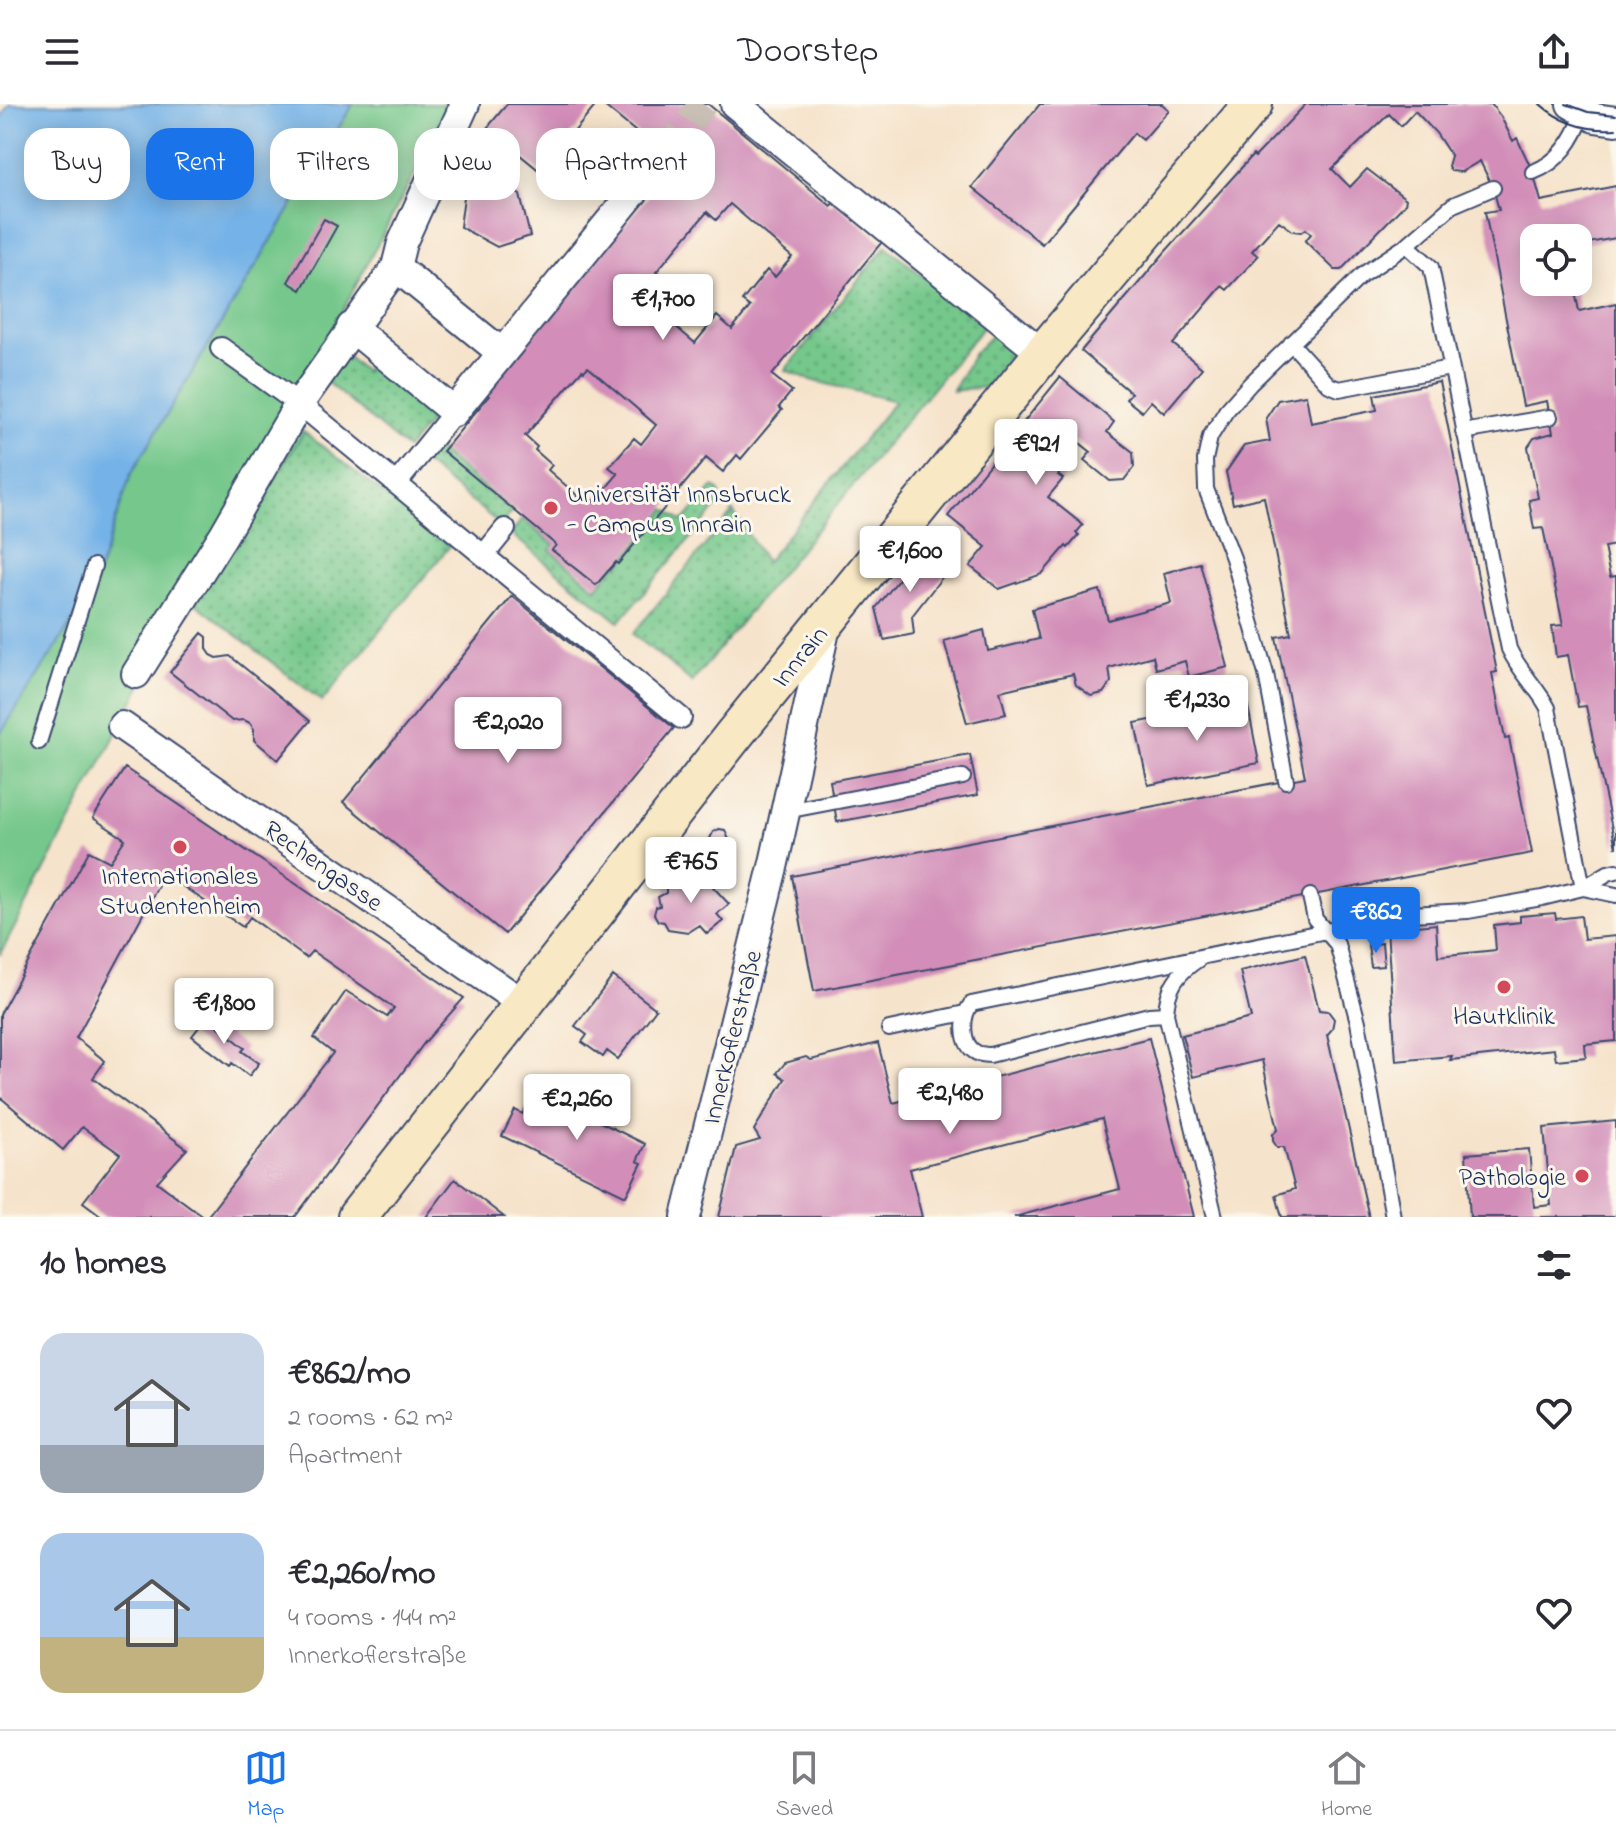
<!DOCTYPE html>
<meta charset="utf-8">
<style>
:root{--surface:#fff;--page:#f7f7f7;--text:#2b2b33;--muted:#7c7c81;--line:#e1e1e2;--accent:#1a73e8}
body{margin:0;font-family:"Indie Flower",sans-serif;background:var(--page);color:var(--text);height:100vh;display:flex;flex-direction:column;font-size:30px;white-space:nowrap}
*{box-sizing:border-box;margin:0}
p{font-size:26px;color:var(--muted)}
.icon{flex:none;width:44px;height:44px;fill:none;stroke:currentColor;stroke-width:2;stroke-linecap:round;stroke-linejoin:round}
.map{position:relative;height:1113px;overflow:hidden}
.sheet{display:flex;flex-direction:column;background:var(--surface);flex:1}
.sheet>*{flex:none}
.top-card{position:absolute;left:24px;top:24px;width:800px;height:72px;display:flex;gap:16px}
.tools{position:absolute;left:1520px;top:120px;display:grid;gap:16px}
.tools a{display:grid;place-items:center;width:72px;height:72px;border-radius:16px;background:var(--surface);box-shadow:0 4px 20px #0003;font-size:40px}
.price{position:absolute;translate:-50% -68px;padding:0 18px;border-radius:8px;background:#fff;color:#222;font-size:26px;line-height:52px;filter:drop-shadow(0 2px 4px #0008)}
.price::after{content:'';position:absolute;left:50%;top:48px;width:24px;height:18px;margin-left:-12px;background:inherit;clip-path:polygon(0 0,100% 0,50% 100%)}
.price.active{background:var(--accent);color:#fff}
ul{padding:0;list-style:none}
li{display:flex;align-items:center;gap:24px;height:200px;padding:0 40px}
li span{display:grid;place-items:center;flex:none;width:224px;height:160px;border-radius:24px;color:#555}
li>.icon{margin-inline-start:auto}
span .icon{width:96px;height:96px;fill:#fffc;stroke-width:1}
li b{font-size:34px}
h2{display:flex;justify-content:space-between;align-items:center;height:96px;padding:0 40px;font-size:34px}
.chip{padding:0 28px;border-radius:24px;background:var(--surface);box-shadow:0 4px 20px #0003;font-size:28px;line-height:72px}
.chip.active{background:var(--accent);color:#fff}
header{display:flex;justify-content:space-between;align-items:center;height:104px;padding:0 40px;background:var(--surface);font-size:36px;font-weight:600}
.dock{display:flex;justify-content:space-around;align-items:center;height:112px;border-top:2px solid var(--line);background:var(--surface);font-size:22px;color:var(--muted)}
.dock a{display:grid;justify-items:center;gap:4px}
.dock .active{color:var(--accent)}
.map>svg:first-child{display:block}
</style>
<header><svg class="icon" aria-label="menu" viewBox="0 0 24 24"><path d="M4 6h16M4 12h16M4 18h16"/></svg>Doorstep<svg class="icon" aria-label="share" viewBox="0 0 24 24"><path d="M12 15V3M7 8l5-5 5 5M5 13v7h14v-7"/></svg></header>
<div class="map">
<svg width="1616" height="1113" viewBox="0 0 1616 1113">
<defs>
<pattern id="grass-dots" width="8" height="8" patternUnits="userSpaceOnUse" patternTransform="scale(2)"><rect width="8" height="8" fill="#74c78b"/><path d="M2 2h.1M6 6h.1" fill="none" stroke="#5ea275" stroke-width="1.8" stroke-linecap="round"/></pattern>
</defs>
<rect width="100%" height="100%" fill="#fbf7ec"/>
<filter id="ink" filterUnits="userSpaceOnUse"><feTurbulence type="fractalNoise" baseFrequency=".0125" numOctaves="2"/><feDisplacementMap in="SourceGraphic" scale="16" xChannelSelector="R" yChannelSelector="G"/><feConvolveMatrix kernelMatrix="1 2 1 2 8 2 1 2 1" color-interpolation-filters="sRGB"/></filter>
<filter id="wash" filterUnits="userSpaceOnUse"><feTurbulence type="fractalNoise" baseFrequency=".006" numOctaves="4" result="noise"/><feDisplacementMap in="SourceGraphic" scale="32" xChannelSelector="R" yChannelSelector="G"/><feGaussianBlur stdDeviation="1.8" result="paint"/><feColorMatrix in="noise" values="0 0 0 0 0 0 0 0 0 0 0 0 0 0 0 0 0 1.4 0 .05"/><feComposite in="paint" operator="in"/></filter>
<g filter="url(#wash)">
<rect width="100%" height="100%" fill="#f6e3cb"/>
<path fill="url(#grass-dots)" stroke="#487b74" stroke-width="2" d="M886,142L984,222L692,578L633,530L733,407L766,458L895,297L811,276L785,266Z
M996,227L1014,241L1013,247L985,283L952,287L974,249Z
M343,249L365,268L373,258L436,310L407,345L323,275Z
M304,328L450,442L322,597L195,499Z
M435,343L512,407L501,421L420,356Z
M713,383L719,386L721,398L619,518L511,430L522,415L554,441L550,446L596,484L616,460L619,462L666,405L683,417Z"/>
<path fill="#74c78b" stroke="#487b74" stroke-width="2" d="M353,0H451L287,313L304,328L138,588L0,851V630L92,487L131,370Z"/>
<path fill="#75b2e7" stroke="#4870a2" stroke-width="2" d="M9,0H353L131,370L92,487L0,630V15Z"/>
<g id="blocks">
<path fill="#d28db8" fill-rule="evenodd" d="M507,0H597L541,68L487,24Z
M602,0H708L831,102L834,98L882,138L772,271L792,287L779,303L782,306L741,355L737,351L723,368L706,354L618,460L616,458L596,481L552,446L556,441L443,347L489,292L485,289L675,60ZM730,100L792,153L775,173L767,166L742,197L750,203L732,225L717,212L695,239L651,202L666,184L656,176L660,171L656,168L707,108L716,116ZM588,263L656,321L641,340L634,334L609,363L618,370L594,398L583,388L579,393L548,366L552,361L535,346L537,343L525,332L582,266L584,267Z
M1040,0H1162L1169,6L1143,36L1134,29L1042,140L972,83Z
M1306,0H1491L1501,13L1513,37L1517,34L1533,68L1541,97L1616,82V134L1578,141V134H1534V178H1573L1579,207L1616,199V441L1604,443L1610,473L1616,472V744L1586,602L1578,603L1568,551L1556,553L1552,522L1563,521L1543,424L1534,425L1529,396L1538,394L1528,343L1534,334L1553,329L1547,297L1523,302L1485,108L1499,106L1493,84L1480,57L1461,68L1451,67L1448,62L1451,52L1436,29L1415,7L1401,22L1389,10L1332,65L1350,83L1367,65L1406,95L1405,100L1341,166H1335L1305,137L1311,130L1306,125L1301,128L1293,127L1279,117L1252,147L1258,152L1227,186L1222,182L1173,240L1202,264L1164,309L1151,297L1142,308L1126,295L1131,289L1081,247L1165,148L1253,51L1255,53Z
M495,73L520,91L530,132L497,143L460,123L466,78Z
M324,115L337,122L301,186L288,178Z
M1060,273L1114,318L1107,328L1133,348L1134,363L1124,376L1110,377L1084,356L1091,348L1076,336L1060,355L1066,360L1058,371L1063,375L1048,393L1083,421L1076,429L1079,431L1068,444L1066,442L1042,470L999,485L970,462L986,443L948,412Z
M1439,278L1497,568L1492,569L1505,635L1509,634L1532,749L814,887L792,772L1305,673L1276,533L1291,530L1264,393L1233,400L1226,368L1244,342L1270,337L1266,314L1278,296L1306,291L1311,319L1377,306L1374,291Z
M926,441L951,462L912,512L914,530L884,536L876,504Z
M1200,459L1228,563L1189,573L1185,557L1156,565L1153,552L1109,564L1111,578L1103,589L1091,592L1076,581L1073,570L1000,587L1006,610L967,619L944,537L984,526L988,547L1039,535L1032,505L1100,486L1108,516L1171,499L1164,469Z
M512,492L674,624L505,830L343,698Z
M202,529L207,533V545L211,551L217,554L230,552L310,617L278,656L254,636V625L250,619L244,616L232,617L170,568Z
M1247,597L1259,659L1148,681L1135,619Z
M970,651L978,691L837,718L830,677Z
M125,664L464,894L425,938L295,1113H207L333,949L314,934L346,887L387,913L394,904L312,847L306,854L250,813L243,823L163,769L157,784L76,934L105,957L93,974L187,1045L157,1078L204,1113H103L83,1098L120,1050L82,1023L63,1046L0,993V910L89,747L110,758L125,735L93,714Z
M719,725L725,726L729,736L718,760L702,752L713,728Z
M703,769L711,772L714,776L713,783L729,800L717,810L723,817L707,830L699,821L688,828L668,825L664,818L658,817L654,810L656,803L660,802L658,793L666,789V781H675L680,770L695,775Z
M1555,809L1556,815L1581,812L1584,835L1616,832V937L1585,940L1586,953L1556,956L1554,945L1450,956L1452,952L1396,957L1387,825L1436,820L1438,852L1496,846L1494,821L1520,818V812Z
M1382,839L1384,862L1371,863L1368,841Z
M1305,851L1319,906L1328,907L1334,915L1332,925L1327,931L1369,1113H1282L1276,1091L1295,1085L1284,1043H1277L1273,1037V1030L1278,1025L1262,956L1193,973L1182,931L1251,914L1240,867Z
M613,872L656,905L618,955L607,947L603,953L582,938L587,931L575,922Z
M207,913L245,944L242,947L259,959L249,972L232,959L230,962L192,932Z
M1149,934L1194,1113H1014L1120,1085L1102,1015L910,1065L922,1113H719L736,1043L760,1036L754,1026L785,975L777,969L785,959L806,953L811,956L878,939L893,999Z
M535,986L645,1040L637,1057L642,1059L626,1092L502,1032L515,1006L523,1010Z
M1616,1017V1113H1470L1466,1050L1529,1045L1534,1103L1551,1101L1544,1024Z
M455,1075L504,1113H426Z"/>
</g>
</g>
<g filter="url(#ink)">
<use href="#blocks" fill-opacity="0" stroke="#3c4a6e" stroke-width="2"/>
<g fill="none" stroke-linecap="round" stroke-linejoin="round">
<path stroke="#cabfb5" stroke-width="28" stroke-dasharray="28 14" stroke-linecap="butt" d="M664,51L703,0"/>
<defs>
<path id="service" d="M1533,68C1559,58 1575,35 1583,9
M1407,141L1431,163L1509,545C1519,567 1537,583 1548,604L1583,784
M1291,239L1329,281L1339,285L1450,264
M1463,328L1550,313
M39,638L94,462
M1286,677L1266,570L1233,454L1206,385L1205,356L1210,333L1226,307L1250,280L1362,171L1407,141L1453,101L1493,84
M786,707L963,673
M1583,784L1616,791
M1310,792L1315,815L1337,840L1358,918L1393,1113
M1199,855C1177,869 1167,884 1166,910L1215,1113
M1166,910L1149,911L990,951C988,951 979,950 977,949C960,941 962,912 971,900L1409,810L1468,807L1542,794L1583,784L1608,769L1616,767
M889,925L965,909"/>
<path id="pedestrian" d="M221,244L302,302L681,614
M396,380L454,308
M484,451L505,425"/>
<path id="minor" d="M735,0L1043,250
M1571,0L1595,14L1616,17
M396,163L402,139L465,0
M351,223L454,308L664,51
M136,570L224,430L299,300L396,163L502,249
M122,622L525,901
M686,1113L774,759L826,522"/>
<path id="secondary" d="M357,1113L733,632L1055,235L1253,0"/>
</defs>
<use href="#service" stroke="#3c4a6e" stroke-width="18"/>
<use href="#pedestrian" stroke="#3c4a6e" stroke-width="24"/>
<use href="#minor" stroke="#3c4a6e" stroke-width="32"/>
<use href="#secondary" stroke="#3c4a6e" stroke-width="42"/>
<use href="#service" stroke="#fff" stroke-width="14"/>
<use href="#pedestrian" stroke="#fff" stroke-width="20"/>
<use href="#minor" stroke="#fff" stroke-width="28"/>
<use href="#secondary" stroke="#f8e8c3" stroke-width="38"/>
<path stroke="#1b2f5e" stroke-width="2" d="M1540,0C1561,19 1588,27 1616,25
M1566,0L1588,8L1616,11"/>
</g>
</g>
<g fill="#d1495b" stroke="#fbf7ec" stroke-width="3">
<circle cx="551" cy="404" r="8"/>
<circle cx="180" cy="743" r="8"/>
<circle cx="1504" cy="883" r="8"/>
<circle cx="1582" cy="1072" r="8"/>
</g>
<g text-anchor="middle" stroke-width="6" stroke-linejoin="round" paint-order="stroke">
<g font-size="26" fill="#1b2f5e" stroke="#fbf7ec">
<text x="567" y="398" text-anchor="start">Universität Innsbruck<tspan x="567" dy="30">- Campus Innrain</tspan></text>
<text x="180" y="780">Internationales<tspan x="180" dy="30">Studentenheim</tspan></text>
<text x="1504" y="920">Hautklinik</text>
<text x="1566" y="1081" text-anchor="end">Pathologie</text>
</g>
<g font-size="26" fill="#1b2f5e" stroke="#fbf7ec">
<text transform="translate(799 552) rotate(-50)" y="9">Innrain</text>
<text transform="translate(324 761) rotate(35)" y="9">Rechengasse</text>
<text transform="translate(731 933) rotate(-76)" y="9">Innerkoflerstraße</text>
</g>
</g>
</svg>
<div class="tools">
<a><svg class="icon" aria-label="locate" viewBox="0 0 24 24"><circle cx="12" cy="12" r="6"/><path d="M12 2v4M12 18v4M2 12h4M18 12h4"/></svg></a>
</div>
<b class="price" style="left:663px;top:238px">€1,700</b>
<b class="price" style="left:1036px;top:383px">€921</b>
<b class="price" style="left:910px;top:490px">€1,600</b>
<b class="price" style="left:1197px;top:639px">€1,230</b>
<b class="price" style="left:508px;top:661px">€2,020</b>
<b class="price" style="left:691px;top:801px">€765</b>
<b class="price active" style="left:1376px;top:851px">€862</b>
<b class="price" style="left:224px;top:942px">€1,800</b>
<b class="price" style="left:950px;top:1032px">€2,480</b>
<b class="price" style="left:577px;top:1038px">€2,260</b>
<div class="top-card">
<a class="chip">Buy</a>
<a class="chip active">Rent</a>
<a class="chip">Filters</a>
<a class="chip">New</a>
<a class="chip">Apartment</a>
</div>
</div>
<section class="sheet">
<h2>10 homes<svg class="icon" aria-label="filters" viewBox="0 0 24 24"><path d="M4 7h16M4 17h16"/><circle cx="9" cy="7" r="2"/><circle cx="15" cy="17" r="2"/></svg></h2>
<ul>
<li><span style="background:linear-gradient(#c9d6e8 70%,#9aa5b1 0)"><svg class="icon" aria-label="home" viewBox="0 0 24 24"><path d="M3 11l9-7 9 7M6 9v11h12V9"/></svg></span><div><b>€862/mo</b><p>2 rooms · 62 m²</p><p>Apartment</p></div><svg class="icon" aria-label="heart" viewBox="0 0 24 24"><path d="M12 20l-8-8c-3-5 5-10 8-4 3-6 11-1 8 4z"/></svg></li>
<li><span style="background:linear-gradient(#a9c7e8 65%,#c2b280 0)"><svg class="icon" aria-label="home" viewBox="0 0 24 24"><path d="M3 11l9-7 9 7M6 9v11h12V9"/></svg></span><div><b>€2,260/mo</b><p>4 rooms · 144 m²</p><p>Innerkoflerstraße</p></div><svg class="icon" aria-label="heart" viewBox="0 0 24 24"><path d="M12 20l-8-8c-3-5 5-10 8-4 3-6 11-1 8 4z"/></svg></li>
</ul>
</section>
<nav class="dock">
<a class="active"><svg class="icon" aria-label="map" viewBox="0 0 24 24"><path d="M3 6l6-2 6 2 6-2v14l-6 2-6-2-6 2zM9 4v14M15 6v14"/></svg>Map</a>
<a><svg class="icon" aria-label="saved" viewBox="0 0 24 24"><path d="M7 4h10v16l-5-4-5 4z"/></svg>Saved</a>
<a><svg class="icon" aria-label="home" viewBox="0 0 24 24"><path d="M3 11l9-7 9 7M6 9v11h12V9"/></svg>Home</a>
</nav>
